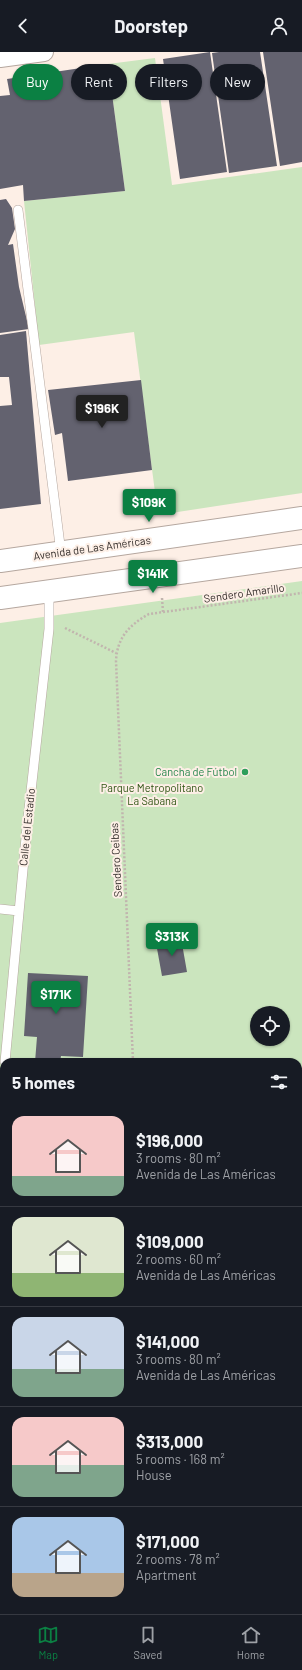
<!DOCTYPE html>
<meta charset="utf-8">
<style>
:root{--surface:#171b24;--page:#242831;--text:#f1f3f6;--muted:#9ea1a6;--line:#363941;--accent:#0b8043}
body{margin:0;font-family:Barlow,sans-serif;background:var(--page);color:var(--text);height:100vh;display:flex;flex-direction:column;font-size:15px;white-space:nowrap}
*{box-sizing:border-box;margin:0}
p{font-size:13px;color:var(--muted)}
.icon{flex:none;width:22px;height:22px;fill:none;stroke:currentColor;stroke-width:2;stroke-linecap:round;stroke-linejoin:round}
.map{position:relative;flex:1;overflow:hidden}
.details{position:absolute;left:0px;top:1006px;width:302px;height:556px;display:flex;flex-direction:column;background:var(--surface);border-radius:12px 12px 0 0;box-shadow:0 1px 3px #0004}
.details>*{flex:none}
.guide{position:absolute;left:12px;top:12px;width:278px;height:36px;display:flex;gap:8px}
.controls{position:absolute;left:250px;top:954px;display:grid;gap:8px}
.controls a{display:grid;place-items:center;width:40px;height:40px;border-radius:50%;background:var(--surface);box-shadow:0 1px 3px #0004;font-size:20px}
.price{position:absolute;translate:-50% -34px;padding:0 9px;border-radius:4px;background:var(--accent);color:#fff;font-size:13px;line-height:26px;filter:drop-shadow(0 1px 2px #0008)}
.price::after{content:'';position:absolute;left:50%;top:24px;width:12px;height:9px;margin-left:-6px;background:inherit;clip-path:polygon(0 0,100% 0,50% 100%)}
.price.selected{background:#222;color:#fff}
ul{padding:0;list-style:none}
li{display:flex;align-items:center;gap:12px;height:100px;padding:0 12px}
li+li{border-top:1px solid var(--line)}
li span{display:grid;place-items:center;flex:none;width:112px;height:80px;border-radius:12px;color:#555}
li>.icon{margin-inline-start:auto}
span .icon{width:48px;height:48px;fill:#fffc;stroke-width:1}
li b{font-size:17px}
h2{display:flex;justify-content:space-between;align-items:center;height:48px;padding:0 12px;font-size:17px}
.pill{padding:0 14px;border-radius:18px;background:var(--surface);box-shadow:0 1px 3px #0004;font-size:14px;line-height:36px}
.pill.selected{background:var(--accent);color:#fff}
header{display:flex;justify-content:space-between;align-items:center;height:52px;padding:0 12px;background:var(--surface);font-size:18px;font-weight:700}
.tab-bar{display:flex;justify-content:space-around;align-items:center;height:56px;border-top:1px solid var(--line);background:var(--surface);font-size:11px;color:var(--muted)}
.tab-bar a{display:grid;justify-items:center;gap:2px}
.tab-bar .selected{color:var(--accent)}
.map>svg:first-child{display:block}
</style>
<header><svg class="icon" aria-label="back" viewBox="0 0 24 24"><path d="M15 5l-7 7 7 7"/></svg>Doorstep<svg class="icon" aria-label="person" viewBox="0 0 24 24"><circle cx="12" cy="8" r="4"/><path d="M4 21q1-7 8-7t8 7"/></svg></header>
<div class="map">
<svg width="302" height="1562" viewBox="0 0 302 1562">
<rect width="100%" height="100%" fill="#fdefe6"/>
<path fill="#cbe5be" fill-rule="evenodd" d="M155,6L172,133L302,115V441L158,463L134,280L39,293L24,149L125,139L108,12Z
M302,529V1562H0V571ZM257,961H283V987H257ZM4,1010H298V1558H4Z"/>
<path fill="#63626f" d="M210,0L227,120L180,127L163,7Z
M219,0H260L277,114L229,121L212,1Z
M263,0H302V110L280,114Z
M108,12L125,139L24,149L23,133L0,137V44L10,43L7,27Z
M6,147L12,156L15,177L8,193L13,192L19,235L29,277L0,281V148Z
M26,279L41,452L0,457V354L12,353L9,325H0V283Z
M141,328L152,418L68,429L62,381L55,383L48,338Z
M181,886L187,920L162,924L156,891Z
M28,921L88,924L83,1005L61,1004L60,1010H35L37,985L24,984Z
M2,1554H4V1558H29L28,1562H1Z
M72,1558H104L103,1562H71Z"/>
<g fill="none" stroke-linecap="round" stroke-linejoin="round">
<defs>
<path id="lane" d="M18,158L61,501
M0,857L19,859
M5,1010L27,775L49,577V540
M0,1067L4,1023
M0,1222H4
M298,1270L302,1272
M298,1296L302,1299
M298,1386L302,1380
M298,1503L302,1509
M273,1558L275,1562"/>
<path id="street" d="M0,6L44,0"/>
<path id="secondary" d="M0,509L302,466
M0,546L302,504"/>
</defs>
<use href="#lane" stroke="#b5a79f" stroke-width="10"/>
<use href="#street" stroke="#b5a79f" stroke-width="20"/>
<use href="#secondary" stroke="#b5a79f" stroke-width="24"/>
<path stroke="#c1b5ae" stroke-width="2.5" stroke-dasharray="2 2" stroke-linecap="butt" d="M162,546L163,560
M65,576L116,601
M133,1010L116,609C117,586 129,573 149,562L302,541
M298,1226L302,1227"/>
<use href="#lane" stroke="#fff" stroke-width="9"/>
<use href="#street" stroke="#fff" stroke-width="18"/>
<use href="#secondary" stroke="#fff" stroke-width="22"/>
</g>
<circle fill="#2e9e5b" stroke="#fdefe6" stroke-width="1.5" cx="245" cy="720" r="4"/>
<g text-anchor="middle" stroke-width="4" stroke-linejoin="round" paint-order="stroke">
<g font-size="11" fill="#342e2b" stroke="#fdefe6">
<text transform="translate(92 496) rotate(-8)" y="4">Avenida de Las Américas</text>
<text transform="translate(244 541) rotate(-8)" y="4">Sendero Amarillo</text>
<text transform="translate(27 775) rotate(-84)" y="4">Calle del Estadio</text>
<text transform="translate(116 808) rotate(-93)" y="4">Sendero Ceibas</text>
</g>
<g font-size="11" fill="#27864d" stroke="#fdefe6" text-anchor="end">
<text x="237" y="724">Cancha de Fútbol</text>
</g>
<g font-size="11" fill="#2d5311" stroke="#fdefe6">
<text x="152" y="740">Parque Metropolitano<tspan x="152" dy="13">La Sabana</tspan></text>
</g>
</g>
</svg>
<div class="controls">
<a><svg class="icon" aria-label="locate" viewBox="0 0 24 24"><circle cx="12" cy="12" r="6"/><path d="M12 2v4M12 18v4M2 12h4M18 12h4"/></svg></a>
</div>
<b class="price selected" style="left:102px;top:377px">$196K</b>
<b class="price" style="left:149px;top:471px">$109K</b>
<b class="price" style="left:153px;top:542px">$141K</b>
<b class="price" style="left:172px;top:905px">$313K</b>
<b class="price" style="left:56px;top:963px">$171K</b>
<div class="guide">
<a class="pill selected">Buy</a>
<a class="pill">Rent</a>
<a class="pill">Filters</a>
<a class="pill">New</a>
</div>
<section class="details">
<h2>5 homes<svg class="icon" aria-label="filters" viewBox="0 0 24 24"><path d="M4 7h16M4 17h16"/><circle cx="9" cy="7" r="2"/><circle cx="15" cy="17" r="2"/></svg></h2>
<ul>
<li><span style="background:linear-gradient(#f6c9c9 75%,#7fa58c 0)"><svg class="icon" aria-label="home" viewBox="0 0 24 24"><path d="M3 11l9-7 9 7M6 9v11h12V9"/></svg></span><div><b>$196,000</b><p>3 rooms · 80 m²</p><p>Avenida de Las Américas</p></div></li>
<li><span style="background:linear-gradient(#dfe7d0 70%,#8fb573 0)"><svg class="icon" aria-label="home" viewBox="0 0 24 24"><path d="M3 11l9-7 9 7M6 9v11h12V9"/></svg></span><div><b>$109,000</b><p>2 rooms · 60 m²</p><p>Avenida de Las Américas</p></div></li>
<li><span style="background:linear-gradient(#c9d6e8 65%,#7fa58c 0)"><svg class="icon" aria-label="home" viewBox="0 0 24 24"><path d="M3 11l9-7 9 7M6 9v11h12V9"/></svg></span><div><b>$141,000</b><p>3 rooms · 80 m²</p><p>Avenida de Las Américas</p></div></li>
<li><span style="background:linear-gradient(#f6c9c9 60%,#7fa58c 0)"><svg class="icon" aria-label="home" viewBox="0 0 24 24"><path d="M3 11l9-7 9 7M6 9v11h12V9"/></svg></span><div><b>$313,000</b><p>5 rooms · 168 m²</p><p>House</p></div></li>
<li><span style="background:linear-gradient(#a9c7e8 70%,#b9a48a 0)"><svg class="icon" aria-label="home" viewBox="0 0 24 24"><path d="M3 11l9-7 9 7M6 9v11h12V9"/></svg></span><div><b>$171,000</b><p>2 rooms · 78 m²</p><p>Apartment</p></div></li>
</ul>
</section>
</div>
<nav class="tab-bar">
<a class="selected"><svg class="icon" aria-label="map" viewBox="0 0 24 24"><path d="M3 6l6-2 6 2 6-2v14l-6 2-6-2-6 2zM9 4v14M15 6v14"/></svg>Map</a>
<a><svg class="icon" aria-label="saved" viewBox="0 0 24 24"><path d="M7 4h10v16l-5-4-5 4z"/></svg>Saved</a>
<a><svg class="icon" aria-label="home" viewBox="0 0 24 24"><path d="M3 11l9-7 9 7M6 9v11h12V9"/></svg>Home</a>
</nav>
